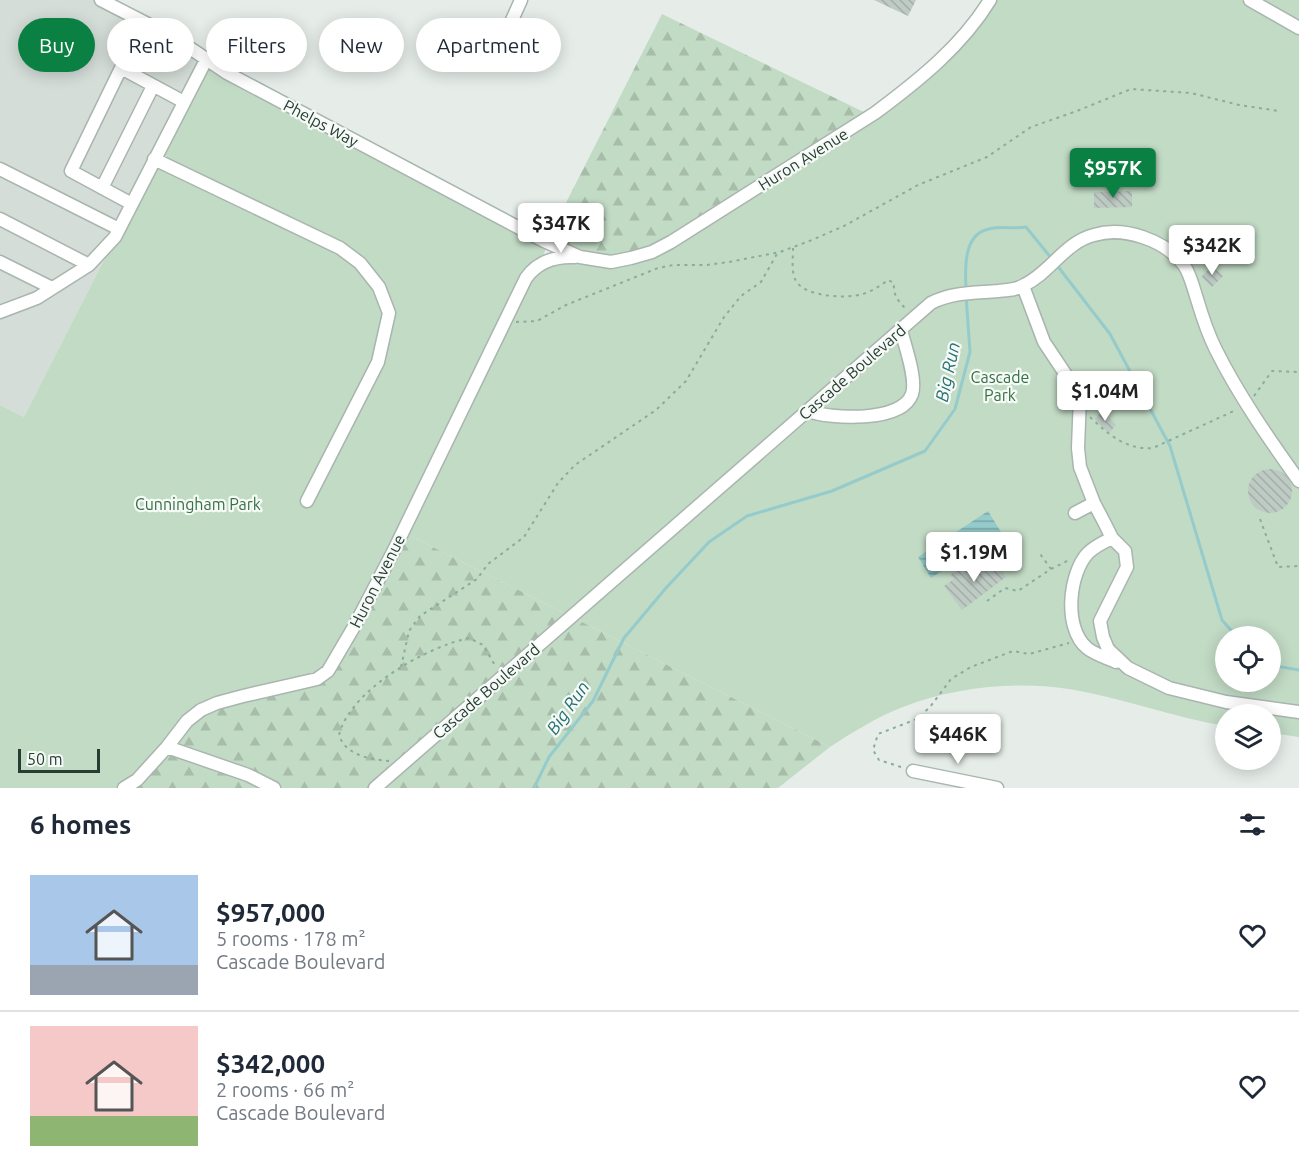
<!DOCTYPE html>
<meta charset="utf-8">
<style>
:root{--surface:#fff;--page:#f2f2f3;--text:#1f2937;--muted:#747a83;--line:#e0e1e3;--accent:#0b8043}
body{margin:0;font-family:Ubuntu,sans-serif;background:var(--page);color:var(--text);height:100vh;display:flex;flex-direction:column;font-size:22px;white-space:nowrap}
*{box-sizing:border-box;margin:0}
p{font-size:20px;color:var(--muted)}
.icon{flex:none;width:33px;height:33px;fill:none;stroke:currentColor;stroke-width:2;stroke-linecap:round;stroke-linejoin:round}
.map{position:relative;height:788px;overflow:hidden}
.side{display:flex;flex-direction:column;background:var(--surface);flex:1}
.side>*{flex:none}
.banner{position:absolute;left:18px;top:18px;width:600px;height:54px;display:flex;gap:12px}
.buttons{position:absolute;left:1215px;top:626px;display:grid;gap:12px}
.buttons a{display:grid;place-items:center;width:66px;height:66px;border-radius:50%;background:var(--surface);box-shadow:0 3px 15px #0003;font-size:30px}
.scale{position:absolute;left:18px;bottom:15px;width:82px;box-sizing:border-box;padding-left:6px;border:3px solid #273d34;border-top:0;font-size:16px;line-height:21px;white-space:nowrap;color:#273d34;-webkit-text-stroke:4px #f6faf7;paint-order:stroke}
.price{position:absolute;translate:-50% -51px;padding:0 14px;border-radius:6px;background:#fff;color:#222;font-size:20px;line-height:39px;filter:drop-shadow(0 2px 3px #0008)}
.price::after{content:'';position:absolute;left:50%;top:36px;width:18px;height:14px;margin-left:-9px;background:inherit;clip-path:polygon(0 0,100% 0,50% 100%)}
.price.current{background:var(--accent);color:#fff}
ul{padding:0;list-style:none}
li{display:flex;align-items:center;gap:18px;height:150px;padding:0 30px}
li+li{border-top:2px solid var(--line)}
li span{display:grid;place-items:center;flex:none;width:168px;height:120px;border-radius:0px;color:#555}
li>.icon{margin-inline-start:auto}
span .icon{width:72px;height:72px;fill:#fffc;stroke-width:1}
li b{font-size:26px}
h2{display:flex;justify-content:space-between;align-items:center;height:72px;padding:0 30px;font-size:26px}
.chip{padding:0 21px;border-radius:27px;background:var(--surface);box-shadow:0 3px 15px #0003;font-size:21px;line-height:54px}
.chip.current{background:var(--accent);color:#fff}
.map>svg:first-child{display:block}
</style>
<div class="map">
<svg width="1299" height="788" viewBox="0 0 1299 788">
<defs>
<pattern id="forest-firs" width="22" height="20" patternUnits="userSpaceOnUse" patternTransform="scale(1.5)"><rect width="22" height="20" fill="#c2dbc5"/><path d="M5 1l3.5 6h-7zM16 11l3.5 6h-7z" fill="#a7bdaa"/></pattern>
<pattern id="water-rules" width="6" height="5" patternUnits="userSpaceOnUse" patternTransform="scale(1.5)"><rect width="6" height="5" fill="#95cbcb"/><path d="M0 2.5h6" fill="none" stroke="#7aa6a6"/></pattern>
<pattern id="building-back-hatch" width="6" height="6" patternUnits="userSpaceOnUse" patternTransform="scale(1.5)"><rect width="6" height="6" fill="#becac4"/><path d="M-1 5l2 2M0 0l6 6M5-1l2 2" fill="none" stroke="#a3aea9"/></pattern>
</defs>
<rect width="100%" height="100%" fill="#e6ede9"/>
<path fill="#d4ddd7" d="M0,0H101L207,58L24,417L0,405Z"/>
<path fill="#c2dbc5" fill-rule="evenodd" d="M990,0H1299V737L1271,733L1270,714H1226L1225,726C1173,717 1122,698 1069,689C1014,681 955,687 903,707C877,717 853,732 830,747L403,532L328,671L124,788H0V405L24,417L207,58L546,248L542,260L611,262L900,94ZM1226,636H1270V681H1226Z"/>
<path fill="url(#forest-firs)" d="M662,14L872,116L671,242L611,262L547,240Z
M403,532L830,747L778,788H124L201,710L317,679Z"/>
<path fill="url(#water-rules)" d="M988,511L1001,532L931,578L918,557Z
M1010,542L1022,560L1012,566L1001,548Z"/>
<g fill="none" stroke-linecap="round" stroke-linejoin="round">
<path stroke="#95cbcb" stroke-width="3" d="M1056,264L1110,334L1170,446L1222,620L1236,636
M966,289C965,269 963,234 989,229C1001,226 1014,229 1026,227L1052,259
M1270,665L1299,670
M534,788L549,757L593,701L624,638L666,588L709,542L747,516L832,491L925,451L955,409L970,352L966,295"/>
</g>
<path fill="url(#building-back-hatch)" d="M874,0H916L908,16Z
M1132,191V207L1094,208V192Z
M1212,266L1223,276L1212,287L1201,277Z
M1102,411L1116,425L1109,433L1095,419Z
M1248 491a22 22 0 1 1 44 0a22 22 0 1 1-44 0Z
M988,557L996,570L1000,568L1006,577L962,610L944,586L954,579L950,575L959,569L962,574Z"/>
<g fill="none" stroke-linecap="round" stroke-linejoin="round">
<defs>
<path id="minor" d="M101,0L175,38L227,73L544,241L580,257L611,262L631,258L652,252L671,242L875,113C918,81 962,46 990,0
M1250,0L1299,28
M508,29L521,0
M154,159L340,248L360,263L379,287L389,313L378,362L307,501
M0,169L119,229
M102,188L153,86
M132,204L71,171L121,68L184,102
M0,219L89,265
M0,262L52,288
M1023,286L1044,342L1080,396L1078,448L1080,467L1094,503L1104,522L1112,538L1125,551L1127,567L1100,621L1103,637L1108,649L1128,668L1169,688L1226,702L1299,712
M0,312L37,298L89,265L115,237L207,58
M808,411C830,419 902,423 912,394C917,379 905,346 901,330
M1075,513L1094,503
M1112,538C1104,542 1095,546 1088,553C1069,573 1063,628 1087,648C1094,654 1107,658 1116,662
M913,771L997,788
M124,788L137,780L167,747
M274,788L248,775L167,747L187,721L201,710L217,703L243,696L317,679L328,671L355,625L394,550L526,278C538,261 555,256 575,257
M375,788L931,303C952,292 975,293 998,291C1007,290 1017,290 1024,285C1050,273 1065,242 1094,235C1124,226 1165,240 1184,265C1191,276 1193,287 1197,299C1202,316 1208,334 1216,350C1239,396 1269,439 1299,481"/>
</defs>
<use href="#minor" stroke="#a9b5af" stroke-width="15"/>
<path stroke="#8aac9c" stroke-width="2" stroke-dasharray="3 4.5" stroke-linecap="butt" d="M793,248C793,257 791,273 796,281C805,297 847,299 863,294C872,291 880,286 888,280L894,283C893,295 898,301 906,309
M516,322L537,321L566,305L658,268L673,265H707L729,262L780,252L812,240L844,226L918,185L987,157L1031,127L1077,111L1131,89L1191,93L1239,105L1279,111
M1254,396L1272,371L1299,372
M1090,417C1109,435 1126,450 1153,448L1236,410
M1260,519L1278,567L1299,566
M1051,569L1069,560
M987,601L1005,588L1018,591L1051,569L1038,551
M401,667L409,631L420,616L477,579L488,564L524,537L558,483L575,465L656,410L686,381L724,317L741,296L761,282L778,252
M389,761C370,759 346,756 339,735C350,690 426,647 469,638L483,645L496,667
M901,767L879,760L873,750L878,734L917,719L930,707L951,679L971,667L1013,651L1029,654L1069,643"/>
<use href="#minor" stroke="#fff" stroke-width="12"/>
</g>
<g text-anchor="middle" stroke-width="4.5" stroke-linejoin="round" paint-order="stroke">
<g font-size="16" fill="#273d34" stroke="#f6faf7">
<text transform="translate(321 123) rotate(28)" y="6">Phelps Way</text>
<text transform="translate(803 159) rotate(-32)" y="6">Huron Avenue</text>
<text transform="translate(852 372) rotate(-41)" y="6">Cascade Boulevard</text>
<text transform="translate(377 581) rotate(-63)" y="6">Huron Avenue</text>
<text transform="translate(486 691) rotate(-41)" y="6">Cascade Boulevard</text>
</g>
<g font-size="16" fill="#366f43" stroke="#f6faf7">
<text x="1000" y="383">Cascade<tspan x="1000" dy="18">Park</tspan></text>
<text x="198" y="510">Cunningham Park</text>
</g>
<g font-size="18" font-style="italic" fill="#287172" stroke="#f6faf7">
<text transform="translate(948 372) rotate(-78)" y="6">Big Run</text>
<text transform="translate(568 708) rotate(-55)" y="6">Big Run</text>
</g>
</g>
</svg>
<div class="buttons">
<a><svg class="icon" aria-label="locate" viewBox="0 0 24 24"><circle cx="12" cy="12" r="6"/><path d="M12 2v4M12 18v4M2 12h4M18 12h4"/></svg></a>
<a><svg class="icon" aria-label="layers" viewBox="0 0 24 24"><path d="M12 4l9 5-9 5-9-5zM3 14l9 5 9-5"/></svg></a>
</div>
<div class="scale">50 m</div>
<b class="price current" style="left:1113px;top:199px">$957K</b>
<b class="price" style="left:561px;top:254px">$347K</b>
<b class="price" style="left:1212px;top:276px">$342K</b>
<b class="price" style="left:1105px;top:422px">$1.04M</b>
<b class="price" style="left:974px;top:583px">$1.19M</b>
<b class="price" style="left:958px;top:765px">$446K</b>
<div class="banner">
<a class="chip current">Buy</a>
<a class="chip">Rent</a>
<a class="chip">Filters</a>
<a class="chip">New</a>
<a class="chip">Apartment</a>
</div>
</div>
<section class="side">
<h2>6 homes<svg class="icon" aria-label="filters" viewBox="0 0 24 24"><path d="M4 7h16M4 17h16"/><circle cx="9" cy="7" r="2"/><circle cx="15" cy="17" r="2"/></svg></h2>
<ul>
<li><span style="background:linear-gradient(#a9c7e8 75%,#9aa5b1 0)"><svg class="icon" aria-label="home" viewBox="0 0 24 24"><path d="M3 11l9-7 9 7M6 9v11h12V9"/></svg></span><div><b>$957,000</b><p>5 rooms · 178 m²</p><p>Cascade Boulevard</p></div><svg class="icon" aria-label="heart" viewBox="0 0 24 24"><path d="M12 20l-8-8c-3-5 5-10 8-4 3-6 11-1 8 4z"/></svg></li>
<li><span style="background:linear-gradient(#f6c9c9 75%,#8fb573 0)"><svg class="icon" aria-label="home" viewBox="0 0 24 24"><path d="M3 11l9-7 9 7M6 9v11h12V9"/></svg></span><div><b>$342,000</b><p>2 rooms · 66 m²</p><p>Cascade Boulevard</p></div><svg class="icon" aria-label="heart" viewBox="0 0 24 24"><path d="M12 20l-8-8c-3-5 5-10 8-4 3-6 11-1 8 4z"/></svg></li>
</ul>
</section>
